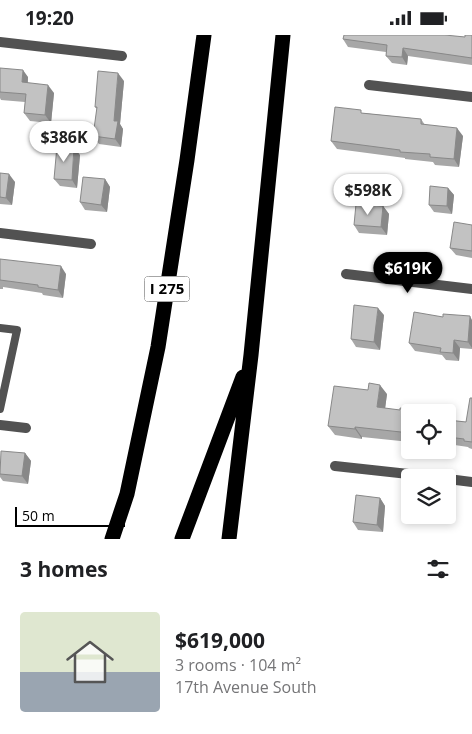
<!DOCTYPE html>
<meta charset="utf-8">
<style>
:root{--surface:#fff;--page:#f6f6f6;--text:#202124;--muted:#757577;--line:#e0e0e0;--accent:#000}
body{margin:0;font-family:"Open Sans",sans-serif;background:var(--page);color:var(--text);height:100vh;display:flex;flex-direction:column;font-size:19px;white-space:nowrap}
*{box-sizing:border-box;margin:0}
p{font-size:16px;color:var(--muted)}
.icon{flex:none;width:28px;height:28px;fill:none;stroke:currentColor;stroke-width:2;stroke-linecap:round;stroke-linejoin:round}
.map{position:relative;height:504px;overflow:hidden}
.sheet{display:flex;flex-direction:column;background:var(--surface);flex:1}
.sheet>*{flex:none}
.fabs{position:absolute;left:401px;top:369px;display:grid;gap:10px}
.fabs a{display:grid;place-items:center;width:55px;height:55px;border-radius:5px;background:var(--surface);box-shadow:0 2px 8px #0003;font-size:25px}
.scale{position:absolute;left:15px;bottom:12px;width:110px;box-sizing:border-box;padding-left:5px;border:2px solid #000;border-top:0;font-size:14px;line-height:18px;white-space:nowrap;color:#000;-webkit-text-stroke:4px #fff;paint-order:stroke}
.price{position:absolute;translate:-50% -42px;padding:0 11px;border-radius:18px;background:#fff;color:#222;font-size:16px;line-height:32px;filter:drop-shadow(0 1px 2px #0008)}
.price::after{content:'';position:absolute;left:50%;top:30px;width:15px;height:11px;margin-left:-8px;background:inherit;clip-path:polygon(0 0,100% 0,50% 100%)}
.price.on{background:var(--accent);color:#fff}
ul{padding:0;list-style:none}
li{display:flex;align-items:center;gap:15px;height:125px;padding:0 20px}
li+li{border-top:1px solid var(--line)}
li span{display:grid;place-items:center;flex:none;width:140px;height:100px;border-radius:5px;color:#555}
li>.icon{margin-inline-start:auto}
span .icon{width:60px;height:60px;fill:#fffc;stroke-width:1}
li b{font-size:21px}
h2{display:flex;justify-content:space-between;align-items:center;height:60px;padding:0 20px;font-size:21px}
.status{display:flex;justify-content:space-between;align-items:center;height:35px;padding:0 25px;background:var(--surface);direction:ltr}
.status svg{height:14px;fill:currentColor}
.map>svg:first-child{display:block}
</style>
<div class="status"><b>19:20</b><svg viewBox="0 0 49 12"><path d="M0 12V9h3v3zM5 12V6h3v6zM10 12V3h3v9zM15 12V0h3v12zM26 1h20v11H26zM47 4h2v5h-2z"/></svg></div>
<div class="map">
<svg width="472" height="504" viewBox="0 0 472 504">
<rect width="100%" height="100%" fill="#fff"/>
<g fill="none" stroke-linecap="round" stroke-linejoin="round">
<path stroke="#525252" stroke-width="8" d="M0,293L17,295L0,374"/>
<path stroke="#525252" stroke-width="10" d="M0,7L122,21
M369,50L472,62
M0,198L91,209
M346,239L472,254
M0,390L26,393
M335,431L436,442
M448,444L472,447"/>
<path stroke="#000" stroke-width="15" d="M112,504L127,459L158,312L187,125L204,0
M182,504L243,342
M229,504L251,320L283,0"/>
</g>
<path fill="#a7a7a7" d="M472,0V30L408,21L407,30L392,28L386,21V17L348,12L343,4L452,1L465,2Z
M0,33L28,42V48L54,58L51,88L30,86L24,78L25,67L1,65L0,63Z
M124,46L120,89L123,94L121,112L99,109L93,101L97,74L95,72Z
M363,78L421,84L425,90L463,101L459,132L435,130L433,127L405,124V123L337,114L331,106Z
M80,120L77,153L60,151L54,144Z
M0,138L15,147L12,170L0,169Z
M105,144L110,152L107,177L85,175L80,167Z
M448,153L454,160L452,179L434,177L429,170Z
M383,171L389,179L387,200L359,198L354,190Z
M472,190V223L456,220L450,213Z
M0,224L66,239L63,263L43,260L42,258L3,252V254H0Z
M384,280L380,315L356,312L351,304Z
M443,282L472,285V314L460,313L459,326L446,325L442,320L415,316L409,308Z
M387,359L385,373L410,378V407L362,402V404L335,400L328,391Z
M472,363V414L469,413L468,412L448,409V385L466,387Z
M25,418L31,426L28,449L3,446L0,442V439Z
M380,463L385,471L383,497L358,495L353,487Z"/>
<path fill="#888" d="M403,13L408,21L407,30L402,22Z
M23,35L28,42L27,55L22,47Z
M118,38L124,46L120,89L123,94L121,112L115,104L114,86Z
M48,50L54,58L51,88L45,80Z
M457,93L463,101L459,132L454,124Z
M74,112L80,120L77,153L72,145Z
M9,139L15,147L12,170L6,163Z
M105,144L110,152L107,177L101,170Z
M448,153L454,160L452,179L447,171Z
M383,171L389,179L387,200L381,192Z
M61,231L66,239L63,263L58,255Z
M378,273L384,280L380,315L374,307Z
M470,281L472,285V313L468,307Z
M454,305L460,313L459,326L453,318Z
M380,350L387,359L384,382L377,372Z
M355,392L362,402V404L355,394Z
M25,418L31,426L28,449L22,441Z
M380,463L385,471L383,497L377,490Z"/>
<path fill="#c2c2c2" stroke="#888" d="M344,0H445L465,2V0H472V23L403,13L402,22L386,21L387,10L343,4Z
M0,33L23,35L22,47L48,50L45,80L24,78L26,59L0,57Z
M98,36L118,38L114,86H118L115,104L93,101L97,72H95Z
M335,72L361,75V78L421,84V89L457,93L454,124L430,122V119L400,117V115L331,106Z
M57,111L74,112L72,145L54,144Z
M0,138L9,139L6,163L0,162Z
M83,142L105,144L101,170L80,167Z
M430,151L448,153L447,171L429,170Z
M356,169L383,171L381,192L354,190Z
M454,187L472,190V216L450,213Z
M0,224L61,231L58,255L38,252V250L0,245Z
M354,270L378,273L374,307L351,304Z
M414,277L443,282V279L470,281L468,307L454,305L453,318L440,317L441,313L409,308Z
M369,348L380,350L377,372L400,375V373L418,375V378H410V398L355,392V394L328,391L334,351L368,355Z
M470,363H472V407L464,406V404L448,402V385L466,387Z
M1,416L25,418L22,441L0,439Z
M356,460L380,463L377,490L353,487Z"/>
<g text-anchor="middle" stroke-width="4" stroke-linejoin="round" paint-order="stroke">
<rect fill="#fff" stroke="#4c4c4c" stroke-width="1" x="144.5" y="241.5" width="45" height="25" rx="4"/>
<g font-size="15" font-weight="bold" fill="#000">
<text x="167" y="259">I 275</text>
</g>
</g>
</svg>
<div class="fabs">
<a><svg class="icon" aria-label="locate" viewBox="0 0 24 24"><circle cx="12" cy="12" r="6"/><path d="M12 2v4M12 18v4M2 12h4M18 12h4"/></svg></a>
<a><svg class="icon" aria-label="layers" viewBox="0 0 24 24"><path d="M12 4l9 5-9 5-9-5zM3 14l9 5 9-5"/></svg></a>
</div>
<div class="scale">50 m</div>
<b class="price" style="left:64px;top:128px">$386K</b>
<b class="price" style="left:368px;top:181px">$598K</b>
<b class="price on" style="left:408px;top:259px">$619K</b>
</div>
<section class="sheet">
<h2>3 homes<svg class="icon" aria-label="filters" viewBox="0 0 24 24"><path d="M4 7h16M4 17h16"/><circle cx="9" cy="7" r="2"/><circle cx="15" cy="17" r="2"/></svg></h2>
<ul>
<li><span style="background:linear-gradient(#dfe7d0 60%,#9aa5b1 0)"><svg class="icon" aria-label="home" viewBox="0 0 24 24"><path d="M3 11l9-7 9 7M6 9v11h12V9"/></svg></span><div><b>$619,000</b><p>3 rooms · 104 m²</p><p>17th Avenue South</p></div></li>
</ul>
</section>
